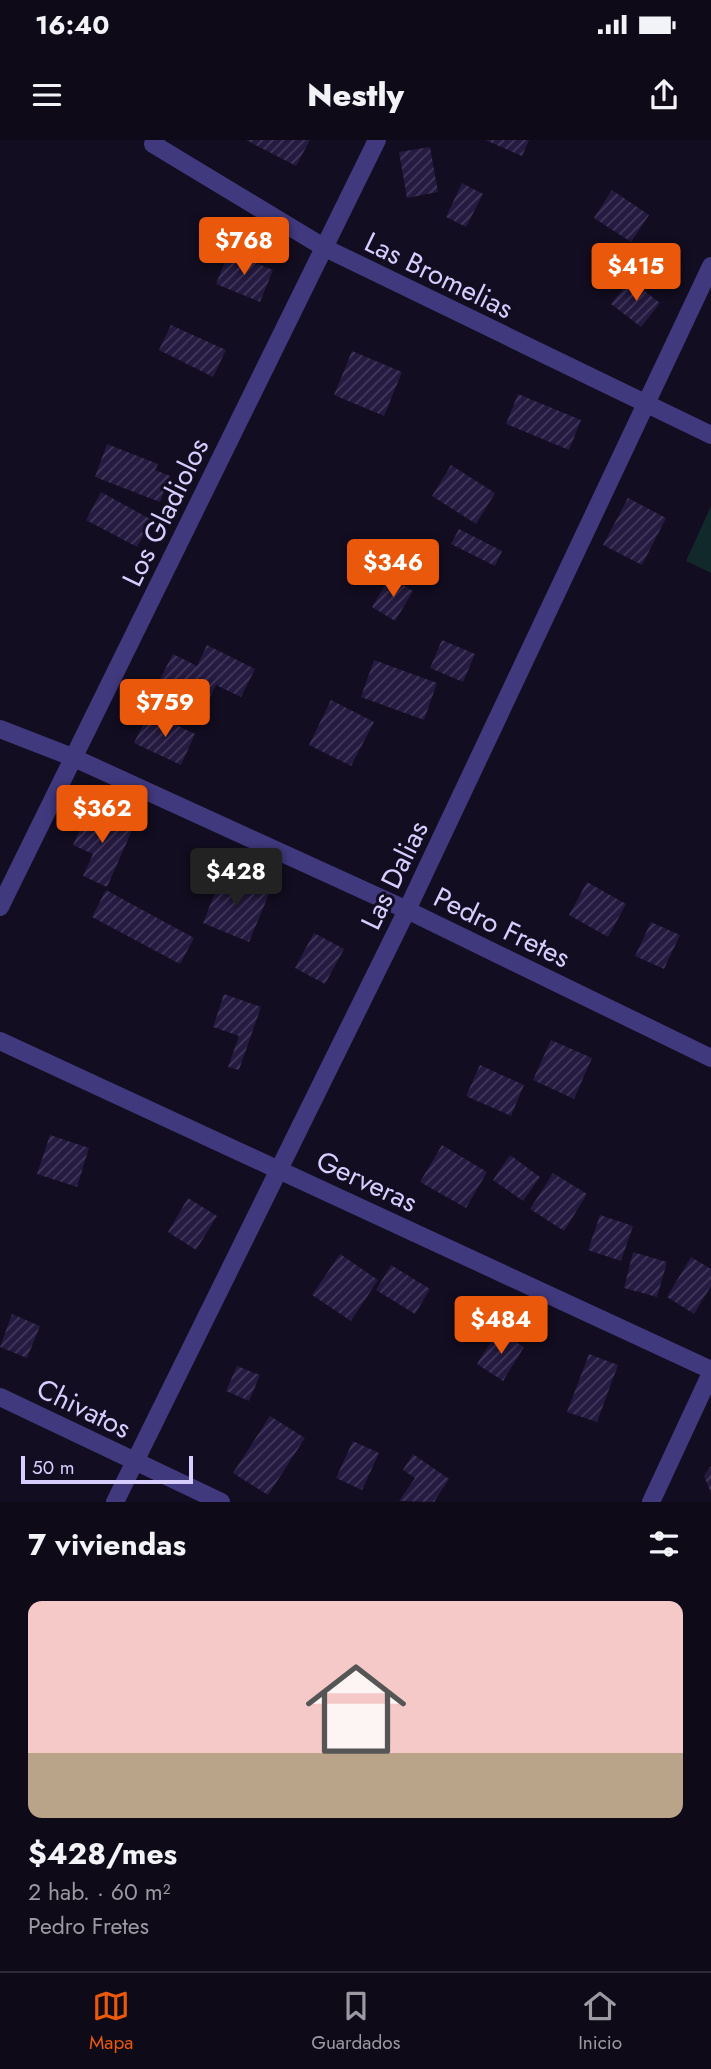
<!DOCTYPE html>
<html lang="es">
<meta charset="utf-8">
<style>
:root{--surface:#0e0a18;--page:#171321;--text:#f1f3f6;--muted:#9b9aa2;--line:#2e2b37;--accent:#ea580c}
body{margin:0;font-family:Jost,sans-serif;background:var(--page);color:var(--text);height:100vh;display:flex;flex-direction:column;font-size:26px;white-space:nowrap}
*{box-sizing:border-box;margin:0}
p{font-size:23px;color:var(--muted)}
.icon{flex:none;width:38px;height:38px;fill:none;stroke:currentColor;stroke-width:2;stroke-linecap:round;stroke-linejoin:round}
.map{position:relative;height:1362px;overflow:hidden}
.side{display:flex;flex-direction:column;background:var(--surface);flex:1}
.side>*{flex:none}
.scale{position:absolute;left:21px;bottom:18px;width:172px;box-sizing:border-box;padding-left:7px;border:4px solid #d7cdfe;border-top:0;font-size:19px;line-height:24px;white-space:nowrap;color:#d7cdfe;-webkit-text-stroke:5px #120d20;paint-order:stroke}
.price{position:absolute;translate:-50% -60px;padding:0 16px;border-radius:7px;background:var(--accent);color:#fff;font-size:23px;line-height:46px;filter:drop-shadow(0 2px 4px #0008)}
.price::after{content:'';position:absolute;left:50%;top:42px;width:21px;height:16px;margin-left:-10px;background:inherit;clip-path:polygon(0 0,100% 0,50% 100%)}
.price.selected{background:#222;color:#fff}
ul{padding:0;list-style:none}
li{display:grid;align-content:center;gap:14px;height:371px;padding:0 28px}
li+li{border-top:2px solid var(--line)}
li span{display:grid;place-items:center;height:217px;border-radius:14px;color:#555}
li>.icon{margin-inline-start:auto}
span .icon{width:126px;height:126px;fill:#fffc;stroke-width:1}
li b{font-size:30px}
h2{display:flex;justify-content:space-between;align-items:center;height:84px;padding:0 28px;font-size:30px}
.status{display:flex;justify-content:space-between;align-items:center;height:49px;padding:0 35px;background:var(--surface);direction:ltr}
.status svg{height:19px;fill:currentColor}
header{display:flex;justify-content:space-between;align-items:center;height:91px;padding:0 28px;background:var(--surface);font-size:32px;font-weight:800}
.tab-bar{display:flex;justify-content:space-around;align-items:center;height:98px;border-top:2px solid var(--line);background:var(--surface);font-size:19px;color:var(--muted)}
.tab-bar a{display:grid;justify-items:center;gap:4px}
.tab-bar .selected{color:var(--accent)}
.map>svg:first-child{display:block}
</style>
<div class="status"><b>16:40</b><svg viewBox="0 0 49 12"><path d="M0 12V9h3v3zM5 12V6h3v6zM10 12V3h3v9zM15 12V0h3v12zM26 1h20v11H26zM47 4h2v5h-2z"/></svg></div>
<header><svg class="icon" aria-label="menu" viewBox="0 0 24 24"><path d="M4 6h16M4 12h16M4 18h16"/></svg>Nestly<svg class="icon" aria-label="share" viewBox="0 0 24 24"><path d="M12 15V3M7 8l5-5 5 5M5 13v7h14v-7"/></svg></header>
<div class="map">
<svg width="711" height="1362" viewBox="0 0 711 1362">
<defs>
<pattern id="building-hatch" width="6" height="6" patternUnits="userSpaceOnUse" patternTransform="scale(1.75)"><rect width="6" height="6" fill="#251a40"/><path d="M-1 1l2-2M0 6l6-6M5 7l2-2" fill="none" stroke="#443a5d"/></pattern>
</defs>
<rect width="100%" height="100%" fill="#120d20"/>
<path fill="#11292a" d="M711,366V433L686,421Z"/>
<path fill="url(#building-hatch)" d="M246,0H310L296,26Z
M485,0H529L522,16Z
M430,7L438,52L407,58L399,12Z
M462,43L483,54L466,87L446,77Z
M612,50L649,75L631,102L594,78Z
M229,112L273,130L260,162L216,144Z
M630,140L660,163L641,187L611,164Z
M171,185L226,210L213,237L159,210Z
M352,211L402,232L384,276L334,255Z
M518,254L581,280L569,310L506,284Z
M107,304L158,324L155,330L170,336L160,362L95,337Z
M451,325L495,353L476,384L432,356Z
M101,352L152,380L137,407L86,380Z
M628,358L666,378L642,425L603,405Z
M459,389L502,411L495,426L451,404Z
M390,437L413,451L395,481L372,467Z
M442,500L475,514L463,542L430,528Z
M207,505L255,529L241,557L216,545L203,571L156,547L173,514L197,526Z
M374,520L437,543L424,580L361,557Z
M331,560L374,582L351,626L309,605Z
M149,572L195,594L181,625L134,603Z
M89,668L133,688L107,747L83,736L93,714L73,705Z
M222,735L269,754L249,802L203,783Z
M587,742L626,764L608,797L569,775Z
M106,750L194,798L180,824L92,777Z
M651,782L680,795L664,829L635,816Z
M314,793L344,809L325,844L295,828Z
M224,854L261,867L239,930L228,927L239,896L213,887Z
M551,900L592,918L574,959L533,940Z
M480,925L524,945L511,976L466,956Z
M50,995L89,1008L77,1047L37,1034Z
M442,1005L487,1032L466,1068L420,1042Z
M510,1015L540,1037L523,1061L493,1040Z
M553,1033L587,1054L564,1091L530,1069Z
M188,1058L217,1076L196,1110L168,1092Z
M600,1075L633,1086L621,1121L588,1110Z
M633,1112L667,1122L657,1157L624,1148Z
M340,1114L378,1140L351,1181L312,1155Z
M691,1117L711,1129V1146L694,1174L667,1157Z
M391,1125L430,1149L415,1174L376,1150Z
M12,1174L40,1186L27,1218L0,1207Z
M498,1191L524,1207L503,1241L477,1224Z
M589,1214L618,1225L597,1282L567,1272Z
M237,1226L260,1235L249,1261L226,1251Z
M270,1276L305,1298L268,1355L233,1333Z
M353,1301L379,1313L362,1350L336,1338Z
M413,1314L449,1339L434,1362L399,1361L415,1338L403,1330Z
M711,1326V1353L704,1336Z"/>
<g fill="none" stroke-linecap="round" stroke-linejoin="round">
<path stroke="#41397e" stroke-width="18" d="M156,0L153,4L325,108L711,295
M0,589L72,617L407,770L711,918
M0,767L377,0
M0,901L711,1230
M0,1257L221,1362
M115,1362L407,770L711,126
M651,1362L711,1233"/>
</g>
<g text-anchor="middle" stroke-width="6" stroke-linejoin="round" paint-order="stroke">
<g font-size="28" fill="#d7cdfe" stroke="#120d20">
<text transform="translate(439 135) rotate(26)" y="10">Las Bromelias</text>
<text transform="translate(165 372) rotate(-64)" y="10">Los Gladiolos</text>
<text transform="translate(394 735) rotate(-64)" y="10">Las Dalias</text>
<text transform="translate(502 787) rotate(26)" y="10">Pedro Fretes</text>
<text transform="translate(367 1041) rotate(25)" y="10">Gerveras</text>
<text transform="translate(84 1268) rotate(26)" y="10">Chivatos</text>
</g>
</g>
</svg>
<div class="scale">50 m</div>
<b class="price" style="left:244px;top:137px">$768</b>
<b class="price" style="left:636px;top:163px">$415</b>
<b class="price" style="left:393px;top:459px">$346</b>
<b class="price" style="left:165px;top:599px">$759</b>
<b class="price" style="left:102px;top:705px">$362</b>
<b class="price selected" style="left:236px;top:768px">$428</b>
<b class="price" style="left:501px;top:1216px">$484</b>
</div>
<section class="side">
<h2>7 viviendas<svg class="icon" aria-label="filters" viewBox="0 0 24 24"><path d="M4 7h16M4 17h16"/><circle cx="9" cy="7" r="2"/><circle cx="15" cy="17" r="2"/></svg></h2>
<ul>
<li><span style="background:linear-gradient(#f6c9c9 70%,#b9a48a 0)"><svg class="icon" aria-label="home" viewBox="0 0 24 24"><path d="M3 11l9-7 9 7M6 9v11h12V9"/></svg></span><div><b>$428/mes</b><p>2 hab. · 60 m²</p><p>Pedro Fretes</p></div></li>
</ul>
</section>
<nav class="tab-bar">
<a class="selected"><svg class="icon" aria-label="map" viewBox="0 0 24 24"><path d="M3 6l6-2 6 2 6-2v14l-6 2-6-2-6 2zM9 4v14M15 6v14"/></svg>Mapa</a>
<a><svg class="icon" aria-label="saved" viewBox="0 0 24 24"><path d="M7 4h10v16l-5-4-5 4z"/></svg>Guardados</a>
<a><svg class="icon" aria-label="home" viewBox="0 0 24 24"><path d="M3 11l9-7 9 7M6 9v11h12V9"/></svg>Inicio</a>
</nav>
